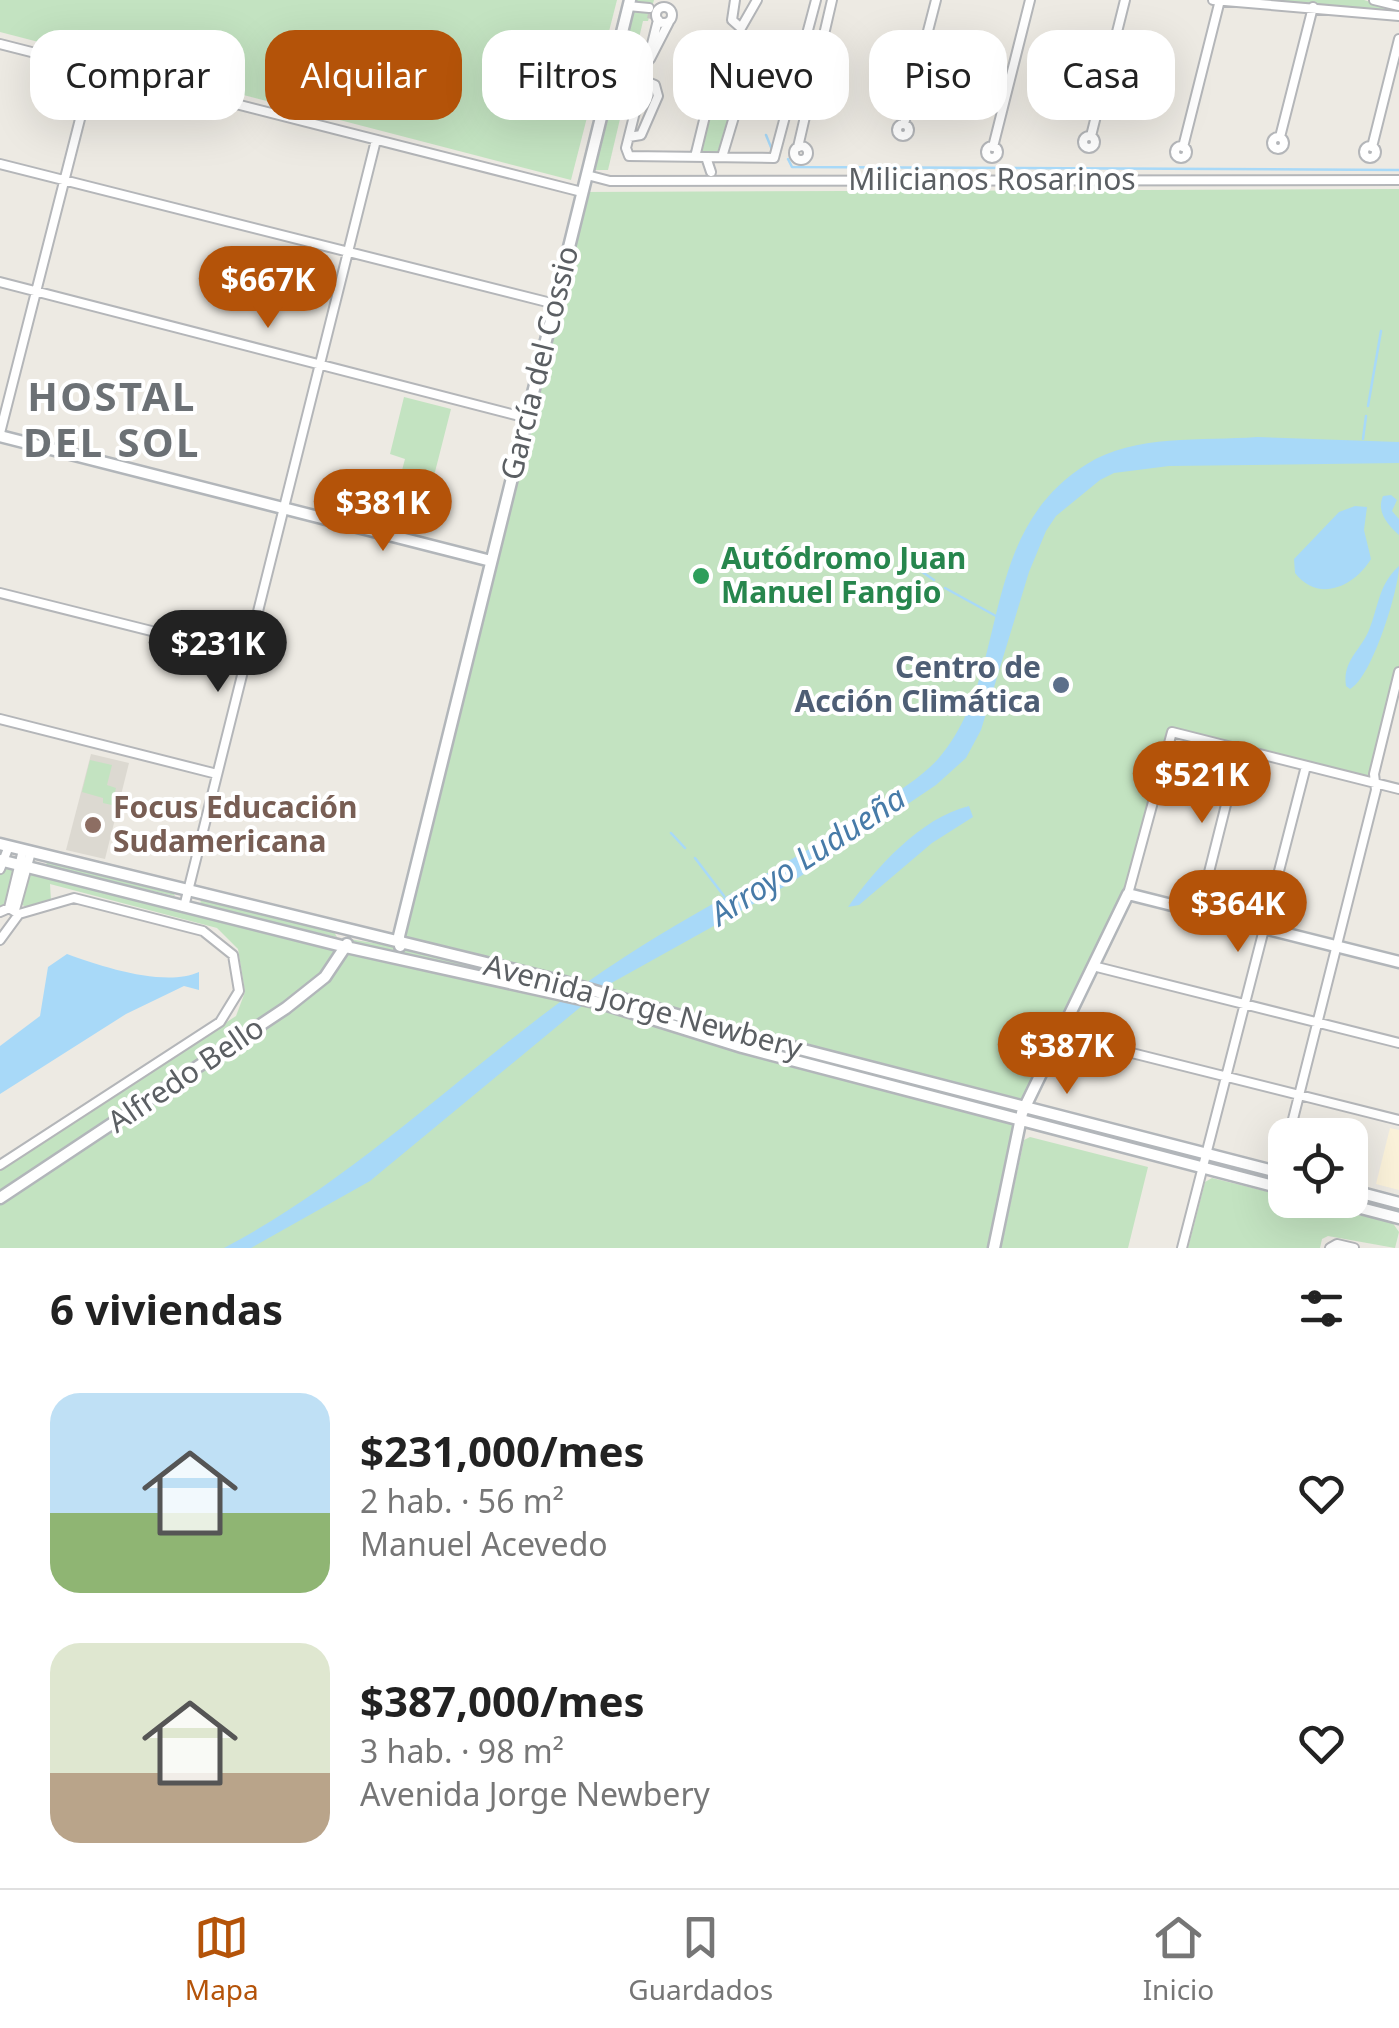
<!DOCTYPE html>
<html lang="es">
<meta charset="utf-8">
<style>
:root{--surface:#fff;--page:#f2f2f2;--text:#222;--muted:#767676;--line:#e0e0e0;--accent:#b45309}
body{margin:0;font-family:"Noto Sans",sans-serif;background:var(--page);color:var(--text);height:100vh;display:flex;flex-direction:column;font-size:38px;white-space:nowrap}
*{box-sizing:border-box;margin:0}
p{font-size:32px;color:var(--muted)}
.icon{flex:none;width:55px;height:55px;fill:none;stroke:currentColor;stroke-width:2;stroke-linecap:round;stroke-linejoin:round}
.map{position:relative;height:1248px;overflow:hidden}
.drawer{display:flex;flex-direction:column;background:var(--surface);flex:1}
.drawer>*{flex:none}
.top-card{position:absolute;left:30px;top:30px;width:1340px;height:90px;display:flex;gap:20px}
.controls{position:absolute;left:1268px;top:1118px;display:grid;gap:20px}
.controls a{display:grid;place-items:center;width:100px;height:100px;border-radius:20px;background:var(--surface);box-shadow:0 10px 40px #0002;font-size:50px}
.price{position:absolute;translate:-50% -85px;padding:0 22px;border-radius:35px;background:var(--accent);color:#fff;font-size:32px;line-height:65px;filter:drop-shadow(0 2px 5px #0008)}
.price::after{content:'';position:absolute;left:50%;top:60px;width:30px;height:22px;margin-left:-15px;background:inherit;clip-path:polygon(0 0,100% 0,50% 100%)}
.price.active{background:#222;color:#fff}
ul{padding:0;list-style:none}
li{display:flex;align-items:center;gap:30px;height:250px;padding:0 50px}
li span{display:grid;place-items:center;flex:none;width:280px;height:200px;border-radius:30px;color:#555}
li>.icon{margin-inline-start:auto}
span .icon{width:120px;height:120px;fill:#fffc;stroke-width:1}
li b{font-size:42px}
h2{display:flex;justify-content:space-between;align-items:center;height:120px;padding:0 50px;font-size:42px}
.tag{padding:0 35px;border-radius:30px;background:var(--surface);box-shadow:0 10px 40px #0002;font-size:35px;line-height:90px}
.tag.active{background:var(--accent);color:#fff}
.tab-bar{display:flex;justify-content:space-around;align-items:center;height:140px;border-top:2px solid var(--line);background:var(--surface);font-size:28px;color:var(--muted)}
.tab-bar a{display:grid;justify-items:center;gap:5px}
.tab-bar .active{color:var(--accent)}
.map>svg:first-child{display:block}
</style>
<div class="map">
<svg width="1399" height="1248" viewBox="0 0 1399 1248">
<rect width="100%" height="100%" fill="#edeae3"/>
<path fill="#fbf2da" d="M1390,1128L1399,1130V1190L1376,1184Z"/>
<path fill="#dcd9d1" d="M91,754L129,763L105,859L66,850Z"/>
<path fill="#c3e3c1" d="M0,0H617L571,180L0,32Z
M630,0H654L648,21H643L608,170H588Z
M1238,0H1364L1399,11Z
M732,86L739,92L720,153L701,154L707,116Z
M1399,189V672L1375,783L1172,732L1128,894L1025,1107L994,1248H0V1171L236,1016L245,992L238,949L217,928L50,884L51,901L28,909L20,903L0,909V860L346,947L349,939L392,946L401,952L399,936L582,192Z
M404,397L451,409L421,527L389,519L405,459L390,454Z
M90,760L112,765L107,785L116,788L112,805L103,803V798L82,792Z
M47,860L173,892L175,896L46,867Z
M201,898L334,932L337,937L200,906Z
M1035,1114L1190,1156L1188,1161L1034,1120Z
M1030,1137L1148,1167L1128,1248H1001L1024,1140Z
M1212,1178L1285,1196V1200L1392,1222L1399,1232L1395,1248L1328,1236L1322,1239L1320,1248H1188L1205,1182Z"/>
<path fill="#a8d9f8" d="M1257,437L1399,442V463L1169,466L1114,473L1100,480L1056,516L1046,531L1029,572L981,730L966,758L936,785L789,884L606,986L370,1181L251,1248H224C372,1170 486,1046 626,956C708,903 797,861 878,805C898,791 922,777 938,759C1013,673 974,534 1087,464C1134,434 1203,441 1257,437Z
M1391,495L1397,500L1392,511L1399,519V535C1388,525 1376,512 1383,496Z
M1355,506L1367,507L1364,530L1371,559C1354,587 1318,603 1295,573L1294,559L1339,512Z
M1399,566C1399,589 1372,678 1350,689L1346,686C1342,661 1361,650 1369,630C1379,606 1378,585 1399,566Z
M969,806L973,817L932,843L859,905L848,907C876,868 920,818 969,806Z
M67,954C105,968 166,987 199,972V990L184,986L126,1014L0,1094V1046L40,1016L48,967Z"/>
<g fill="none" stroke-linecap="round" stroke-linejoin="round">
<path stroke="#a8d9f8" stroke-width="2.5" d="M766,135L773,152
M788,159L792,167L1399,170
M1368,406L1381,331
M1363,439L1366,416
M912,565L934,580
M945,588L996,616
M671,833L685,848
M695,858L724,896"/>
<path stroke="#c8c7c3" stroke-width="8" stroke-dasharray="8 4" stroke-linecap="butt" d="M648,14L652,15"/>
<defs>
<path id="street" d="M735,0L732,20L741,28L757,0
M1213,0L1399,16
M1374,0L1399,6
M628,6L649,8
M656 15a8 8 0 1 1 16 0a8 8 0 1 1-16 0Z
M658,20L626,148L629,156L774,158L816,0
M0,44L582,192
M650,59L669,22
M904,124L936,0
M897 130a6 6 0 1 1 12 0a6 6 0 1 1-12 0Z
M1083 142a6 6 0 1 1 12 0a6 6 0 1 1-12 0Z
M1091,136L1125,0
M1272 143a6 6 0 1 1 12 0a6 6 0 1 1-12 0Z
M629,137L641,135L658,96L655,85L643,80
M1280,137L1313,7
M1175 152a6 6 0 1 1 12 0a6 6 0 1 1-12 0Z
M1364 152a6 6 0 1 1 12 0a6 6 0 1 1-12 0Z
M986 152a6 6 0 1 1 12 0a6 6 0 1 1-12 0Z
M794 153a7 7 0 1 1 14 0a7 7 0 1 1-14 0Z
M798,147L832,0
M993,147L1030,0
M1183,147L1220,0
M1372,147L1399,39
M695,157L706,112L732,83L742,90L722,157
M706,157L711,172
M0,164L555,304
M587,175L610,181L1399,180
M0,282L527,418
M0,433L93,68
M0,593L247,655
M0,719L217,774
M0,869L9,846
M1128,894L1172,732L1399,789
M184,907L376,140
M9,908L23,850
M15,910L31,852
M0,912L9,908L19,914L0,940
M1199,912L1240,749
M1093,966L1399,1043
M1060,1035L1399,1120
M1289,1135L1376,790L1374,774L1399,672
M0,1165L220,1022L239,991L233,955L203,931L74,898L19,914
M1280,1173L1285,1152
M1182,1248L1306,766
M1330,1248L1337,1244L1354,1248"/>
<path id="secondary" d="M0,436L491,561
M0,844L564,982L749,1036L1285,1174
M0,860L346,947L604,1004L742,1047L1285,1189
M400,946L399,936L630,0
M1350,1190L1399,1203
M0,1198L286,1008L325,977L347,944
M1330,1200L1399,1218
M994,1248L1022,1113L1128,894L1399,962"/>
</defs>
<use href="#street" stroke="#b4b6b9" stroke-width="12"/>
<use href="#secondary" stroke="#b2b6ba" stroke-width="15"/>
<use href="#street" stroke="#fff" stroke-width="8"/>
<use href="#secondary" stroke="#fff" stroke-width="10"/>
</g>
<circle fill="#2e9e5b" stroke="#fff" stroke-width="4" cx="701" cy="576" r="10"/>
<circle fill="#5c6f8a" stroke="#fff" stroke-width="4" cx="1061" cy="685" r="10"/>
<circle fill="#8d6e63" stroke="#fff" stroke-width="4" cx="93" cy="825" r="10"/>
<g text-anchor="middle" stroke-width="8" stroke-linejoin="round" paint-order="stroke">
<g font-size="30" fill="#5b5f63" stroke="#fff">
<text x="992" y="190">Milicianos Rosarinos</text>
<text transform="translate(540 363) rotate(-76)" y="10">García del Cossio</text>
<text transform="translate(643 1007) rotate(15)" y="10">Avenida Jorge Newbery</text>
<text transform="translate(186 1075) rotate(-34)" y="10">Alfredo Bello</text>
</g>
<g font-size="30" font-weight="bold" fill="#27864d" stroke="#fff" text-anchor="start">
<text x="721" y="569">Autódromo Juan<tspan x="721" dy="34">Manuel Fangio</tspan></text>
</g>
<g font-size="30" font-weight="bold" fill="#4e5e75" stroke="#fff" text-anchor="end">
<text x="1041" y="678">Centro de<tspan x="1041" dy="34">Acción Climática</tspan></text>
</g>
<g font-size="30" font-weight="bold" fill="#785e54" stroke="#fff" text-anchor="start">
<text x="113" y="818">Focus Educación<tspan x="113" dy="34">Sudamericana</tspan></text>
</g>
<g font-size="32" font-style="italic" fill="#477ba8" stroke="#fff">
<text transform="translate(808 856) rotate(-33)" y="11">Arroyo Ludueña</text>
</g>
<g font-size="40" font-weight="bold" letter-spacing="2.5" fill="#6c7175" stroke="#fff">
<text x="112" y="411">HOSTAL<tspan x="112" dy="46">DEL SOL</tspan></text>
</g>
</g>
</svg>
<div class="controls">
<a><svg class="icon" aria-label="locate" viewBox="0 0 24 24"><circle cx="12" cy="12" r="6"/><path d="M12 2v4M12 18v4M2 12h4M18 12h4"/></svg></a>
</div>
<b class="price" style="left:268px;top:331px">$667K</b>
<b class="price" style="left:383px;top:554px">$381K</b>
<b class="price active" style="left:218px;top:695px">$231K</b>
<b class="price" style="left:1202px;top:826px">$521K</b>
<b class="price" style="left:1238px;top:955px">$364K</b>
<b class="price" style="left:1067px;top:1097px">$387K</b>
<div class="top-card">
<a class="tag">Comprar</a>
<a class="tag active">Alquilar</a>
<a class="tag">Filtros</a>
<a class="tag">Nuevo</a>
<a class="tag">Piso</a>
<a class="tag">Casa</a>
</div>
</div>
<section class="drawer">
<h2>6 viviendas<svg class="icon" aria-label="filters" viewBox="0 0 24 24"><path d="M4 7h16M4 17h16"/><circle cx="9" cy="7" r="2"/><circle cx="15" cy="17" r="2"/></svg></h2>
<ul>
<li><span style="background:linear-gradient(#bfe0f5 60%,#8fb573 0)"><svg class="icon" aria-label="home" viewBox="0 0 24 24"><path d="M3 11l9-7 9 7M6 9v11h12V9"/></svg></span><div><b>$231,000/mes</b><p>2 hab. · 56 m²</p><p>Manuel Acevedo</p></div><svg class="icon" aria-label="heart" viewBox="0 0 24 24"><path d="M12 20l-8-8c-3-5 5-10 8-4 3-6 11-1 8 4z"/></svg></li>
<li><span style="background:linear-gradient(#dfe7d0 65%,#b9a48a 0)"><svg class="icon" aria-label="home" viewBox="0 0 24 24"><path d="M3 11l9-7 9 7M6 9v11h12V9"/></svg></span><div><b>$387,000/mes</b><p>3 hab. · 98 m²</p><p>Avenida Jorge Newbery</p></div><svg class="icon" aria-label="heart" viewBox="0 0 24 24"><path d="M12 20l-8-8c-3-5 5-10 8-4 3-6 11-1 8 4z"/></svg></li>
</ul>
</section>
<nav class="tab-bar">
<a class="active"><svg class="icon" aria-label="map" viewBox="0 0 24 24"><path d="M3 6l6-2 6 2 6-2v14l-6 2-6-2-6 2zM9 4v14M15 6v14"/></svg>Mapa</a>
<a><svg class="icon" aria-label="saved" viewBox="0 0 24 24"><path d="M7 4h10v16l-5-4-5 4z"/></svg>Guardados</a>
<a><svg class="icon" aria-label="home" viewBox="0 0 24 24"><path d="M3 11l9-7 9 7M6 9v11h12V9"/></svg>Inicio</a>
</nav>
